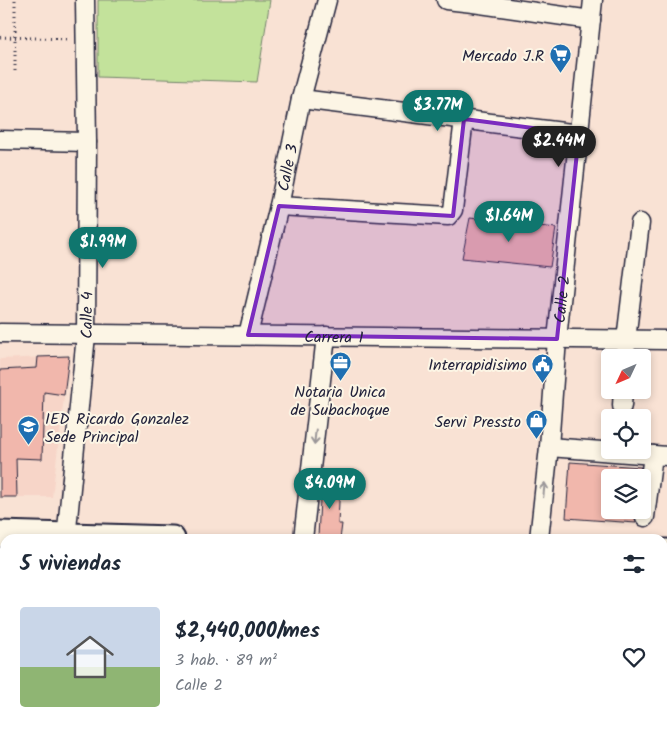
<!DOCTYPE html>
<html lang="es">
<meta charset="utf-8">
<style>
:root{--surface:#fff;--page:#f2f2f3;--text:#1f2937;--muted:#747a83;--line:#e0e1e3;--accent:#0f766e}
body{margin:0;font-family:Kalam,sans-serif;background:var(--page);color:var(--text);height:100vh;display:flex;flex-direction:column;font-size:19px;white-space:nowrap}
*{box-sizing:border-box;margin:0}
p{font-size:16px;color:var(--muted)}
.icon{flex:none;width:28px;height:28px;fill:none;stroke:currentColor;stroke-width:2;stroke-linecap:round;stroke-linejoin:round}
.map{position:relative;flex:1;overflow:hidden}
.details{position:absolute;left:0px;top:534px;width:668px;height:196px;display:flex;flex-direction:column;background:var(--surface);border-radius:15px 15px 0 0;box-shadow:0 2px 8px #0003}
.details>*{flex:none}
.needle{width:32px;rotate:226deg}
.buttons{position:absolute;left:601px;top:349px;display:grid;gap:10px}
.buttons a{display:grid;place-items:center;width:50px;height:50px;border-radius:5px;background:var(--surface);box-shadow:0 2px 8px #0003;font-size:25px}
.price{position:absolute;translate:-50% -42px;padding:0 11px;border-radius:18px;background:var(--accent);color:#fff;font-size:16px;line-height:32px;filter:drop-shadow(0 1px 2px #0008)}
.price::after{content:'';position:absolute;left:50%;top:30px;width:15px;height:11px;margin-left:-8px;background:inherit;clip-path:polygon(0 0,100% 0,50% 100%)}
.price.selected{background:#222;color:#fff}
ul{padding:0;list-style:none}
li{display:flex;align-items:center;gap:15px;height:125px;padding:0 20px}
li+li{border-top:1px solid var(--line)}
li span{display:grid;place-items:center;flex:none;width:140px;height:100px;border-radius:5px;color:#555}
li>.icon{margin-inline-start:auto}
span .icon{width:60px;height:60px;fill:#fffc;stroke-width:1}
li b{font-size:21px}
h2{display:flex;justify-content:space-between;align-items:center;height:60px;padding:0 20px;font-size:21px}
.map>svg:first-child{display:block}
</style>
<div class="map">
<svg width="667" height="729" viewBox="0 0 667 729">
<rect width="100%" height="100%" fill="#f9e2d4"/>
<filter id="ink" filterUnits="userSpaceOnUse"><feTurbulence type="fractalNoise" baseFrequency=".02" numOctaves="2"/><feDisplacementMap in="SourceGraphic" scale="10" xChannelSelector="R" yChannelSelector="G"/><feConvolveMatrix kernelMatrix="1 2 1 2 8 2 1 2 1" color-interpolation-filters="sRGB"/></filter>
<g filter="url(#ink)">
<path fill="#f7d5c8" d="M69,356L52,497H0V359Z
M663,635H667V729H528V725H662Z"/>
<path fill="#c3e29b" stroke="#72826b" d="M98,0H270L257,82L98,77Z
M663,667H667V729H650V725H662Z
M293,725H499V729H292Z"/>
<path fill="#f1b7ac" stroke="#22223b" d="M470,218L556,228L550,267L462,258Z
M69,356L64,395L44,392L42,459L16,458L17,497H0V370L37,368L38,357Z
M570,462L641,467L639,478H610V510H635L634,516L636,523L566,518Z
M340,480L338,524H342L340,539L318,537L321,481Z"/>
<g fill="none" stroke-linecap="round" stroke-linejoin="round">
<defs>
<g id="street">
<path d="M446,0L473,3L591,20"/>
<path d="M301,99L579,134"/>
<path d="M0,140L87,142"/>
<path d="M279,206L448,216L453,210L464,119"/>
<path id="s1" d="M0,333L667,340"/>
<path id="s2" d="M248,335L279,206L301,99L327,0"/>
<path d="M625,358L626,340L640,223"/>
<path d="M622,406L623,390"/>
<path d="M549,447L667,456"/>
<path d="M645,517L653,455"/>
<path id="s3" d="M66,539L86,335L87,142L85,0"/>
<path d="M303,539L326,336"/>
<path id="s4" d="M539,539L549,447L557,339L593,0"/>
<path d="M38,729V725"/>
<path d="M271,729L272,725"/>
<path d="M510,729L511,725"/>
</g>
<path id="secondary" d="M0,534L172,539
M662,552H667"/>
</defs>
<use href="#street" stroke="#22223b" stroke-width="21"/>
<use href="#secondary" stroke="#22223b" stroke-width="29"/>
<path stroke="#22223b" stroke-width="3" stroke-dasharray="1 4" stroke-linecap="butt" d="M15,0V75
M0,37L70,39
M662,658L665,662
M361,725L366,729
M438,725L442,729
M340,729L344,725
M393,729V725
M431,729L437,725
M646,729L647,725"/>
<use href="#street" stroke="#fcf5e5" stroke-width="18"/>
<use href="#secondary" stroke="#fcf5e5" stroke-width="25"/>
</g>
<defs><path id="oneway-shaft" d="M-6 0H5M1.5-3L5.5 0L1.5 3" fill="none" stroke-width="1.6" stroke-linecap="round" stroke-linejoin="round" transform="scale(1.25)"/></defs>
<g stroke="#9a9698">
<use href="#oneway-shaft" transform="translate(315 437) rotate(96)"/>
<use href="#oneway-shaft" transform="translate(544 490) rotate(-84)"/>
</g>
</g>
<path fill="#7b2cbf" fill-opacity="0.2" stroke="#7b2cbf" stroke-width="4" stroke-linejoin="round" d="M464,119L579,134L557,339L248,335L279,206L453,216Z"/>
<defs>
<symbol id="supermarket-pin" viewBox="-11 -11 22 30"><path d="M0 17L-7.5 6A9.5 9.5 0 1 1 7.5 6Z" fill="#1f6fb2" stroke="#fcf5e5"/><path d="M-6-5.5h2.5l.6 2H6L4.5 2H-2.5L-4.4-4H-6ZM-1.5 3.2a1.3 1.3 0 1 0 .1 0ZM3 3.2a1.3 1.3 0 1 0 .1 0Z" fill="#fff"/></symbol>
<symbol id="office-pin" viewBox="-11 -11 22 30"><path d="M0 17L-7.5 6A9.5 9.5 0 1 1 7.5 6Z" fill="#1f6fb2" stroke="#fcf5e5"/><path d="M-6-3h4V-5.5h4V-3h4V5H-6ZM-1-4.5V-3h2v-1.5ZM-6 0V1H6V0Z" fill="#fff"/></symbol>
<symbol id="civic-pin" viewBox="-11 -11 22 30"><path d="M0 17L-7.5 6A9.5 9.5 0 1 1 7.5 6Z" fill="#1f6fb2" stroke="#fcf5e5"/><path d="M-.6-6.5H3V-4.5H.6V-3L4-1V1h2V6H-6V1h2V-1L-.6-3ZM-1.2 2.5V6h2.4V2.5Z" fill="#fff"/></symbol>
<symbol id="shop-pin" viewBox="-11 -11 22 30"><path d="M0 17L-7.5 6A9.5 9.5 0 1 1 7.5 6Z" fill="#1f6fb2" stroke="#fcf5e5"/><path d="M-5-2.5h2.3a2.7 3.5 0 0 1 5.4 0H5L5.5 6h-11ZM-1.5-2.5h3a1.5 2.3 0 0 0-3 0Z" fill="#fff"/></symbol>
<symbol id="school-pin" viewBox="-11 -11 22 30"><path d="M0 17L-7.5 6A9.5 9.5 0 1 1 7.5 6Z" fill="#1f6fb2" stroke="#fcf5e5"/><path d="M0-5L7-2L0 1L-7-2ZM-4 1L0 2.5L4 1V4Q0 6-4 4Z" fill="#fff"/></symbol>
</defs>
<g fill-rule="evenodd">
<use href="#supermarket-pin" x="548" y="42" width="25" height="34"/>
<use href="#office-pin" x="328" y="350" width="25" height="34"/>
<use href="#civic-pin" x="530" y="352" width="25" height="34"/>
<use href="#shop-pin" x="524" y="408" width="25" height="34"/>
<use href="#school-pin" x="16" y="414" width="25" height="34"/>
</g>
<g text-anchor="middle" stroke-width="4" stroke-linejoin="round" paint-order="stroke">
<g font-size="16" fill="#22223b" stroke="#fcf5e5" text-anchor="end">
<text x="544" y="61">Mercado J.R</text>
<text x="527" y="370">Interrapidisimo</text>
<text x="340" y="397" text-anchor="middle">Notaria Unica<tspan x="340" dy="18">de Subachoque</tspan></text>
<text x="45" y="424" text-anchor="start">IED Ricardo Gonzalez<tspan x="45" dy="18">Sede Principal</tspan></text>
<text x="521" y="427">Servi Pressto</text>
</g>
<g font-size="16" fill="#22223b" stroke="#fcf5e5">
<text dy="6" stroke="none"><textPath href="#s2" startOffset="172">Calle 3</textPath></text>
<text dy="6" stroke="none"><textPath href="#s4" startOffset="241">Calle 2</textPath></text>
<text dy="6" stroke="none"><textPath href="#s3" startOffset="225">Calle 4</textPath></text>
<text dy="6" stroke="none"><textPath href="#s1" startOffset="334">Carrera 1</textPath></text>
</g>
</g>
</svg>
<div class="buttons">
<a><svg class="needle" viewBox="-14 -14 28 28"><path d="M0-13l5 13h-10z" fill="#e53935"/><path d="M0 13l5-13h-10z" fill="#747a83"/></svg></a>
<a><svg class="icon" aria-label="locate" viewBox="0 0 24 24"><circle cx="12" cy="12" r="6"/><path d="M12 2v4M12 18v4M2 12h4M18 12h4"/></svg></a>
<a><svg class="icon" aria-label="layers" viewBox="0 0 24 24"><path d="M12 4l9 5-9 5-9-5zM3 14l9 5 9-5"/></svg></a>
</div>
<b class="price" style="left:438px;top:132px">$3.77M</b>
<b class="price selected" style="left:559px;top:168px">$2.44M</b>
<b class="price" style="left:509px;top:243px">$1.64M</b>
<b class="price" style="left:103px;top:269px">$1.99M</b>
<b class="price" style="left:330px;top:510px">$4.09M</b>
<section class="details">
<h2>5 viviendas<svg class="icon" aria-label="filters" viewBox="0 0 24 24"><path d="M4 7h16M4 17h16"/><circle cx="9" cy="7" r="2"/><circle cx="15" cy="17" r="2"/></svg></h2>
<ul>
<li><span style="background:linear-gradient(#c9d6e8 60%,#8fb573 0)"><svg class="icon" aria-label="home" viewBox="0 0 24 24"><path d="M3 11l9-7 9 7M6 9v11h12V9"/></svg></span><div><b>$2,440,000/mes</b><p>3 hab. · 89 m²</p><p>Calle 2</p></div><svg class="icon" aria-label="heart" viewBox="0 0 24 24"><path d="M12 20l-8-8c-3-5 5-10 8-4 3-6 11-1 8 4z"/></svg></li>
</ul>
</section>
</div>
